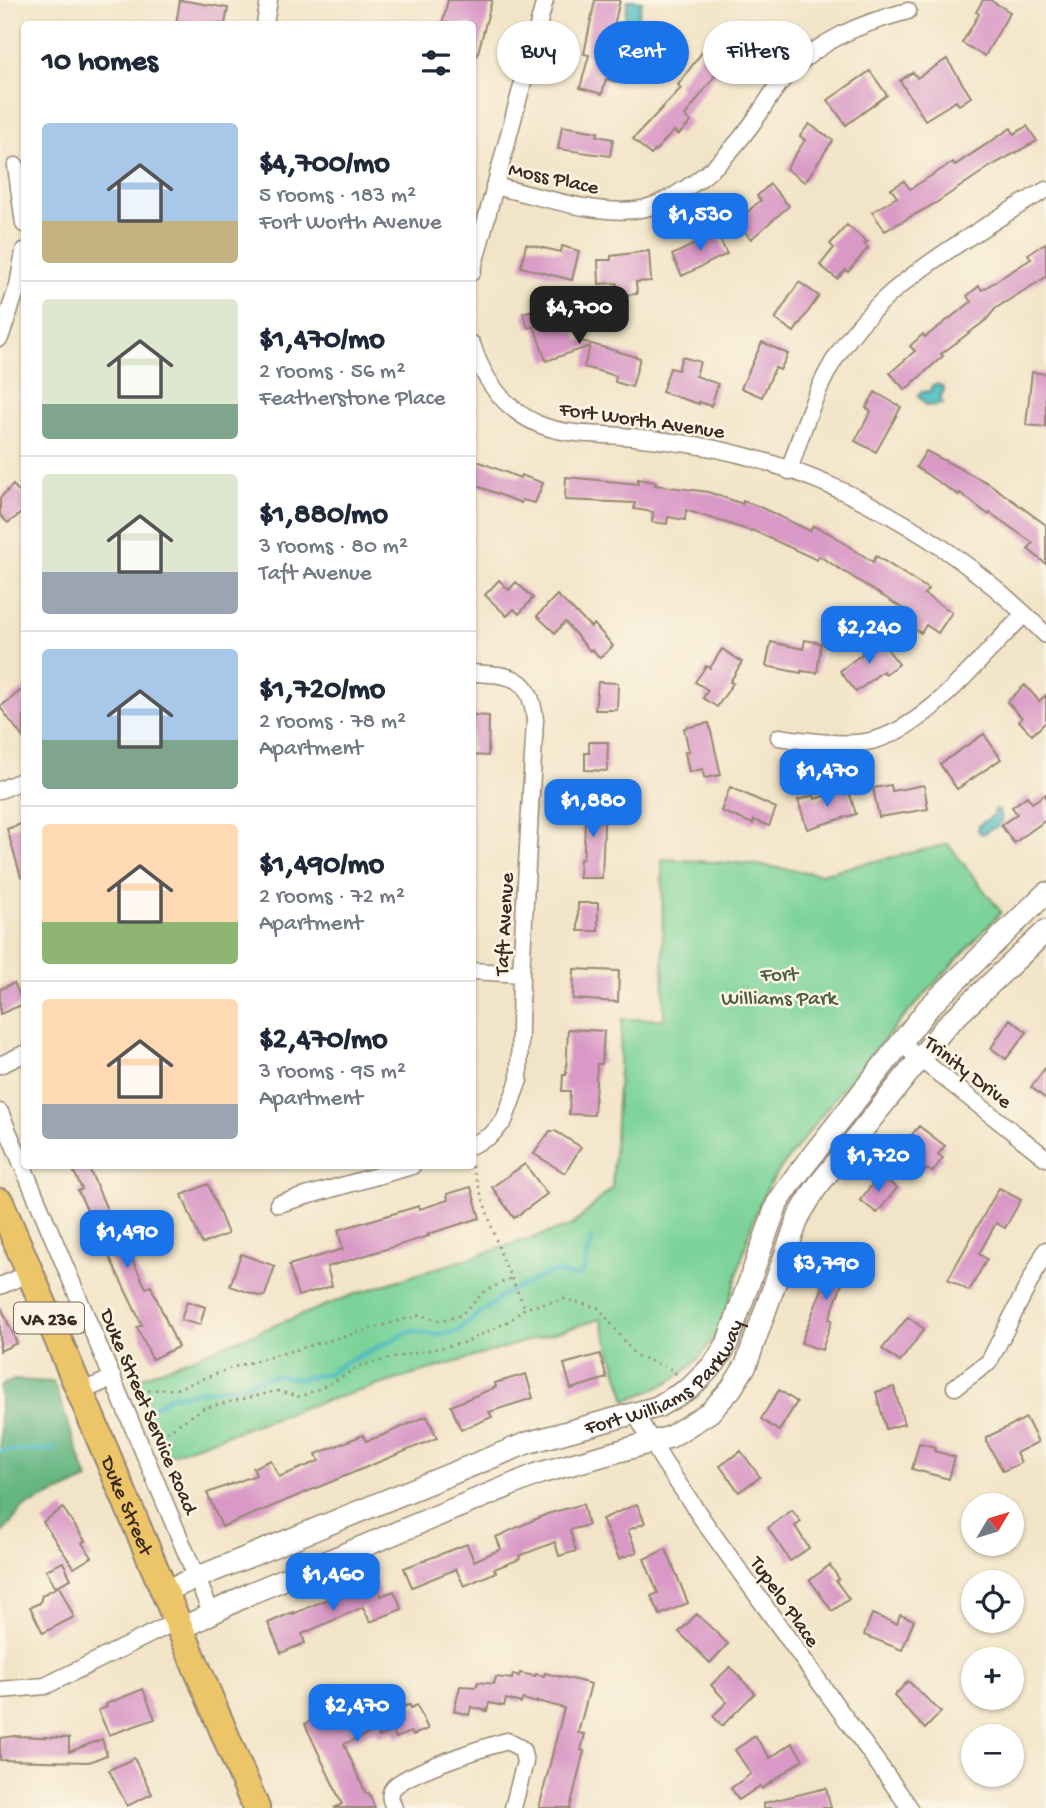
<!DOCTYPE html>
<meta charset="utf-8">
<style>
:root{--surface:#fff;--page:#f6f6f7;--text:#1f2937;--muted:#747a83;--line:#e0e1e3;--accent:#1a73e8}
body{margin:0;font-family:"Gochi Hand",sans-serif;background:var(--page);color:var(--text);height:100vh;display:flex;flex-direction:column;font-size:26px;white-space:nowrap}
*{box-sizing:border-box;margin:0}
p{font-size:23px;color:var(--muted)}
.icon{flex:none;width:38px;height:38px;fill:none;stroke:currentColor;stroke-width:2;stroke-linecap:round;stroke-linejoin:round}
.map{position:relative;flex:1;overflow:hidden}
.panel{position:absolute;left:21px;top:21px;width:455px;height:1148px;display:flex;flex-direction:column;background:var(--surface);border-radius:7px;box-shadow:0 2px 5px #0004}
.panel>*{flex:none}
.guide{position:absolute;left:497px;top:21px;width:443px;height:63px;display:flex;gap:14px}
.needle{width:46px;rotate:52deg}
.tools{position:absolute;left:961px;top:1493px;display:grid;gap:14px}
.tools a{display:grid;place-items:center;width:63px;height:63px;border-radius:50%;background:var(--surface);box-shadow:0 2px 5px #0004;font-size:35px}
.price{position:absolute;translate:-50% -60px;padding:0 16px;border-radius:14px;background:var(--accent);color:#fff;font-size:23px;line-height:46px;filter:drop-shadow(0 2px 4px #0008)}
.price::after{content:'';position:absolute;left:50%;top:42px;width:21px;height:16px;margin-left:-10px;background:inherit;clip-path:polygon(0 0,100% 0,50% 100%)}
.price.active{background:#222;color:#fff}
ul{padding:0;list-style:none}
li{display:flex;align-items:center;gap:21px;height:175px;padding:0 21px}
li+li{border-top:2px solid var(--line)}
li span{display:grid;place-items:center;flex:none;width:196px;height:140px;border-radius:7px;color:#555}
li>.icon{margin-inline-start:auto}
span .icon{width:84px;height:84px;fill:#fffc;stroke-width:1}
li b{font-size:30px}
h2{display:flex;justify-content:space-between;align-items:center;height:84px;padding:0 21px;font-size:30px}
.chip{padding:0 24px;border-radius:32px;background:var(--surface);box-shadow:0 2px 5px #0004;font-size:24px;line-height:63px}
.chip.active{background:var(--accent);color:#fff}
.map>svg:first-child{display:block}
</style>
<div class="map">
<svg width="1046" height="1808" viewBox="0 0 1046 1808">
<rect width="100%" height="100%" fill="#fcf5e5"/>
<filter id="ink" filterUnits="userSpaceOnUse"><feTurbulence type="fractalNoise" baseFrequency=".0143" numOctaves="2"/><feDisplacementMap in="SourceGraphic" scale="14" xChannelSelector="R" yChannelSelector="G"/><feConvolveMatrix kernelMatrix="1 2 1 2 8 2 1 2 1" color-interpolation-filters="sRGB"/></filter>
<filter id="wash" filterUnits="userSpaceOnUse"><feTurbulence type="fractalNoise" baseFrequency=".00686" numOctaves="4" result="noise"/><feDisplacementMap in="SourceGraphic" scale="28" xChannelSelector="R" yChannelSelector="G"/><feGaussianBlur stdDeviation="1.57" result="paint"/><feColorMatrix in="noise" values="0 0 0 0 0 0 0 0 0 0 0 0 0 0 0 0 0 1.4 0 .05"/><feComposite in="paint" operator="in"/></filter>
<g filter="url(#wash)">
<rect width="100%" height="100%" fill="#f2e4c8"/>
<path fill="#7bd399" stroke="#5b7e5c" stroke-width="2" d="M948,844L1001,912C934,985 864,1056 806,1136C793,1153 779,1169 768,1187C738,1239 739,1313 699,1358C679,1380 653,1391 626,1400L601,1319L305,1407L166,1456L132,1381L355,1294L573,1225L612,1188L622,1019H664L662,859L751,864L820,874Z"/>
<path fill="#64b581" stroke="#507050" stroke-width="2" d="M14,1380L53,1382L88,1480L24,1507L0,1536V1386Z"/>
<path fill="#4cbbc1" stroke="#447270" stroke-width="2" d="M628,0L642,1L638,18L631,22L625,19Z
M936,384L942,386L944,390L940,399L943,404L927,406L918,395L921,392L930,391L932,385Z
M995,810H999L1002,818L998,827L990,829L984,834L978,832L979,825L994,815Z"/>
<g fill="none" stroke-linecap="round" stroke-linejoin="round">
<path stroke="#4cbbc1" stroke-width="5" d="M154,1407L171,1396L241,1385L275,1375L298,1379L329,1373L346,1362L411,1331L437,1335L456,1332L505,1294L540,1277L556,1272L575,1277L583,1272L592,1238
M0,1451L55,1449"/>
</g>
<g id="blocks">
<path fill="#d999c6" d="M180,0L228,8L225,24H176Z
M448,0H492L477,56L472,55V24H442Z
M595,0H620L610,43L615,44L610,66L619,68L616,82L606,79L602,94L580,88L589,55L584,54Z
M983,0H990L1010,12L985,56L962,43L979,14L976,12Z
M708,44L732,62L722,76L717,73L685,116L691,122L678,135L674,131L651,155L633,139L681,88L678,85Z
M947,59L971,97L959,105L956,101L925,120L900,81L913,72L917,78Z
M870,71L887,95L846,125L828,100Z
M809,124L833,140L805,182L786,169L805,140L800,136Z
M562,126L598,132L597,136L613,139L610,156L558,149Z
M1027,126L1037,141L991,166L936,203L885,231L872,212L897,197L891,189L904,181L910,189L953,162L955,165L1011,128L1014,134Z
M770,184L789,206L751,239L736,222L761,200L757,196Z
M847,225L867,242L864,244L868,248L848,272L846,270L837,279L820,265L834,248L830,244Z
M714,228L727,254L682,276L672,255L701,241L699,236Z
M1046,243V277L996,308L986,320L941,354L943,356L905,390L890,373L915,351L910,346L923,334L925,337L971,302L967,296L979,286L982,290L1031,259L1028,254Z
M526,244L561,252L562,246L579,251L572,280L521,267Z
M649,251L651,281L636,282L637,294L617,295V283L599,284L598,260H611V256Z
M799,282L819,296L794,332L775,319Z
M553,304L559,323L571,319L578,340L640,358L632,387L615,382L616,376L584,367L590,346L546,361L534,326L528,328L523,313Z
M762,342L788,354L780,370L775,368L762,397L741,388Z
M682,357L700,362L696,376L718,384L711,406L699,402V404L662,392L670,368L678,370Z
M1032,372L1046,374V427L1026,425Z
M875,392L901,407L876,452L855,441L871,411L866,408Z
M926,451L990,484L1046,525V564L1028,549L1033,543L990,513L989,515L960,493L959,495L941,484L916,467Z
M472,459L520,478L521,475L543,483L535,503L522,500L521,503L472,484Z
M566,477L638,484V479L656,482L655,485L708,492L743,504V501L760,507L810,531L813,526L829,533L873,562L876,556L928,589L924,594L952,612L938,633L926,625L921,633L907,624L913,615L819,556L817,560L752,530L751,531L686,510L685,520L668,517L667,524L652,522L653,512L634,509L635,503L565,500Z
M13,485L24,497V511L8,523L0,515V498Z
M499,580L509,590L516,582L533,598L519,614L514,609L507,616L485,595Z
M557,595L591,627L594,624L613,646L600,658L592,649L590,651L565,622L555,633L537,616Z
M805,640L821,643L817,673L801,671V673L766,666L771,642L803,649Z
M880,640L899,664L885,674L883,671L856,692L840,671Z
M722,649L742,662L730,682L733,683L717,707L703,698L708,690L695,682L706,666L710,668Z
M598,682L618,683L617,710H595Z
M1025,685L1039,701L1046,695V722L1032,735L1019,721L1022,718L1007,702Z
M24,688V739L0,707Z
M472,715L489,716L488,756L472,755Z
M709,723L721,775L704,778L703,769L689,772L685,752L689,751L684,728Z
M984,734L1001,759L957,789L940,764Z
M589,742H608L607,771L585,770V753H589Z
M891,785L892,791L924,785L928,809L879,817L873,788Z
M730,787L776,808L769,826L754,820L753,824L721,811Z
M848,789L856,814L807,829L798,800L814,795L815,799Z
M1046,794V820L1014,843L1001,825L1017,814L1012,807L1027,796L1032,803Z
M582,799L605,800L602,878H579L580,859H583L584,849L585,817H582Z
M24,823V877H21L7,829Z
M578,903H598V931H578Z
M574,969L619,971L618,1002L573,999Z
M14,983L24,1004L0,1014V989Z
M1010,1019L1027,1032L1006,1059L991,1048Z
M568,1029L604,1031L602,1064H597L594,1115L569,1114L570,1091H562L563,1075H566Z
M1046,1067V1099L1031,1087Z
M919,1126L945,1146L938,1154L943,1158L932,1172L927,1169L925,1171L899,1150Z
M550,1131H555L581,1147L565,1173L534,1154Z
M525,1164L547,1194L514,1218L492,1187Z
M71,1166H88L123,1246L125,1245L146,1288L151,1286L178,1347L152,1359L137,1327L142,1325L78,1191L82,1189Z
M880,1175L897,1188L877,1213L860,1200Z
M208,1184L228,1234L202,1244L182,1195Z
M471,1187L480,1218L428,1234L429,1236L327,1267L332,1286L298,1296L289,1265L343,1249L338,1230L419,1206L420,1209L448,1200L447,1194Z
M999,1188L1021,1200L1005,1228L996,1223L979,1254L987,1259L969,1291L948,1279Z
M831,1253L851,1260L829,1319L832,1320L822,1350L801,1343L823,1286L821,1285Z
M241,1254L275,1266L265,1295L262,1297L230,1286Z
M187,1301L205,1307L200,1325L181,1320Z
M0,1305L17,1343L0,1351Z
M908,1317L924,1329L900,1362L882,1349Z
M600,1354L607,1378L571,1389L564,1364Z
M526,1374L533,1398L489,1412L492,1417L461,1430L451,1406L496,1387L495,1383Z
M894,1387L904,1424L886,1429L876,1392Z
M779,1390L797,1402L779,1431L761,1419Z
M427,1416L437,1438L222,1527L207,1493L256,1475L253,1468L271,1460L279,1477L319,1461L316,1454L363,1435L366,1441L381,1436Z
M1026,1418L1038,1442L1016,1453L1021,1463L1003,1471L987,1443V1437Z
M919,1443L935,1447L934,1451L955,1457L949,1479L912,1469Z
M741,1451L760,1477L739,1492L720,1466Z
M583,1504L588,1525L570,1530L576,1551L559,1556L555,1542L519,1556L520,1559L494,1569L496,1572L464,1586L456,1569L412,1587L404,1568L467,1544L474,1561L501,1549L496,1537L547,1514Z
M637,1504L645,1523L628,1530L637,1552L619,1559L602,1519Z
M63,1508L85,1541L82,1543L92,1557L74,1568L43,1522Z
M792,1510L801,1522L795,1526L809,1548L790,1561L768,1528Z
M666,1549L688,1603L660,1615L651,1596L658,1593L644,1559Z
M63,1562L71,1579L55,1587L46,1570Z
M830,1565L839,1579L836,1581L849,1599L832,1611L810,1580Z
M374,1579L381,1596L394,1591L402,1609L370,1622L363,1607L302,1634L305,1643L281,1653L268,1623L293,1612V1614Z
M59,1586L74,1617L43,1633L30,1607L40,1603L42,1595Z
M697,1614L728,1644L710,1663L679,1632Z
M872,1614L897,1624L900,1615L914,1620L902,1650L864,1635Z
M730,1667L755,1693L722,1726L713,1716L727,1702L711,1685Z
M520,1673L535,1676L536,1674L544,1676L545,1673L560,1677V1676L591,1684L578,1733L585,1734L581,1750L584,1751L570,1808H539L564,1708L537,1701V1703L523,1699L521,1703L506,1699L504,1706L489,1703L487,1711L471,1707L469,1715L454,1711L460,1686L476,1687L478,1682L494,1684L496,1677L512,1679L513,1674L519,1676Z
M908,1681L941,1712L925,1729L894,1696Z
M143,1689L155,1719L109,1735L98,1710L107,1707L106,1704Z
M410,1705L411,1708L417,1705L428,1729L413,1735L411,1732L396,1738L393,1731L379,1737L376,1731L344,1744L366,1794L369,1793L375,1808H334L342,1804L305,1724L320,1714L342,1707L343,1709L349,1706L351,1711L359,1708L360,1710L366,1707L368,1711L383,1707L385,1711Z
M14,1736L69,1738V1752L102,1739L107,1755L89,1762L0,1760V1738Z
M755,1736L770,1758L792,1743L803,1759L762,1789L760,1786L739,1800L731,1788L751,1774L735,1750Z
M134,1758L152,1794L127,1806L109,1770Z
M826,1788L831,1808H764V1803Z"/>
</g>
</g>
<g filter="url(#ink)">
<use href="#blocks" fill-opacity="0" stroke="#968773" stroke-width="2"/>
<g fill="none" stroke-linecap="round" stroke-linejoin="round">
<defs>
<path id="minor" d="M265,24L269,0
M16,166L24,224
M494,186C536,195 600,217 641,209C657,206 671,198 685,189C717,169 738,144 759,114C768,100 776,86 787,75C821,39 862,23 908,11
M472,272L545,0
M0,338L18,286L24,251
M472,344C483,379 503,408 538,424C564,435 593,434 621,436C648,438 675,442 701,446C832,470 954,541 1046,635
M789,471C801,434 813,396 833,362C867,306 910,275 964,240C991,223 1018,205 1046,190
M472,673C511,675 531,675 535,720L521,974L519,1080L504,1121L490,1136L472,1145
M779,737C804,741 841,746 866,742C927,731 979,657 1024,615
M0,790L24,780
M472,971L521,974
M900,1043L1046,1158
M0,1065L24,1054
M0,1112L211,1612
M278,1204L412,1166
M0,1286L30,1273
M955,1387L989,1362L1046,1250
M80,1392L113,1378
M635,1413L663,1461L705,1523L910,1808
M0,1690L45,1686L177,1621
M394,1808C391,1801 388,1794 394,1787C408,1772 485,1747 507,1741L522,1749L525,1762L513,1808"/>
<g id="tertiary">
<path id="s1" d="M164,1591L527,1443L657,1407L690,1388L714,1364L727,1344L777,1204L793,1180L929,1007L1046,893"/>
<path d="M181,1629L251,1593L540,1473L670,1437L710,1412L731,1389L746,1365L799,1216L816,1188L946,1026L1046,931"/>
</g>
<g id="primary">
<path id="s2" d="M0,1202L256,1808"/>
</g>
</defs>
<use href="#minor" stroke="#968773" stroke-width="19"/>
<use href="#tertiary" stroke="#968773" stroke-width="24"/>
<use href="#primary" stroke="#968773" stroke-width="30"/>
<path stroke="#968773" stroke-width="2.5" stroke-dasharray="2 5" stroke-linecap="butt" d="M472,1166L502,1258L525,1308
M135,1395L151,1390L176,1389L234,1367L420,1315L441,1321L461,1315L484,1292L511,1278
M155,1439L204,1408L277,1391L300,1397L333,1382L361,1365L466,1342L511,1320L525,1308L565,1299L599,1308L635,1355L671,1369L677,1375"/>
<use href="#minor" stroke="#fff" stroke-width="16"/>
<use href="#tertiary" stroke="#fff" stroke-width="21"/>
<use href="#primary" stroke="#edc569" stroke-width="26"/>
</g>
</g>
<g text-anchor="middle" stroke-width="5" stroke-linejoin="round" paint-order="stroke">
<rect fill="#fcf5e5" stroke="#75675a" stroke-width="2" x="14" y="1302.5" width="70" height="31" rx="5"/>
<g font-size="19" font-weight="bold" fill="#3b2a1e">
<text x="49" y="1325">VA 236</text>
</g>
<g font-size="21" fill="#3b2a1e" stroke="#fcf5e5">
<text transform="translate(554 177) rotate(12)" y="7">Moss Place</text>
<text transform="translate(642 419) rotate(8)" y="7">Fort Worth Avenue</text>
<text transform="translate(503 924) rotate(-87)" y="7">Taft Avenue</text>
<text transform="translate(969 1071) rotate(38)" y="7">Trinity Drive</text>
<text dy="7" stroke="none"><textPath href="#s1" startOffset="550">Fort Williams Parkway</textPath></text>
<text transform="translate(150 1411) rotate(67)" y="7">Duke Street Service Road</text>
<text dy="7" stroke="none"><textPath href="#s2" startOffset="329">Duke Street</textPath></text>
<text transform="translate(786 1601) rotate(55)" y="7">Tupelo Place</text>
</g>
<g font-size="21" fill="#4e5d43" stroke="#fcf5e5">
<text x="779" y="980">Fort<tspan x="779" dy="24">Williams Park</tspan></text>
</g>
</g>
</svg>
<div class="tools">
<a><svg class="needle" viewBox="-14 -14 28 28"><path d="M0-13l5 13h-10z" fill="#e53935"/><path d="M0 13l5-13h-10z" fill="#747a83"/></svg></a>
<a><svg class="icon" aria-label="locate" viewBox="0 0 24 24"><circle cx="12" cy="12" r="6"/><path d="M12 2v4M12 18v4M2 12h4M18 12h4"/></svg></a>
<a>+</a>
<a>−</a>
</div>
<b class="price" style="left:700px;top:253px">$1,530</b>
<b class="price active" style="left:579px;top:346px">$4,700</b>
<b class="price" style="left:869px;top:666px">$2,240</b>
<b class="price" style="left:827px;top:809px">$1,470</b>
<b class="price" style="left:593px;top:839px">$1,880</b>
<b class="price" style="left:878px;top:1194px">$1,720</b>
<b class="price" style="left:127px;top:1270px">$1,490</b>
<b class="price" style="left:826px;top:1302px">$3,790</b>
<b class="price" style="left:333px;top:1613px">$1,460</b>
<b class="price" style="left:357px;top:1744px">$2,470</b>
<div class="guide">
<a class="chip">Buy</a>
<a class="chip active">Rent</a>
<a class="chip">Filters</a>
</div>
<section class="panel">
<h2>10 homes<svg class="icon" aria-label="filters" viewBox="0 0 24 24"><path d="M4 7h16M4 17h16"/><circle cx="9" cy="7" r="2"/><circle cx="15" cy="17" r="2"/></svg></h2>
<ul>
<li><span style="background:linear-gradient(#a9c7e8 70%,#c2b280 0)"><svg class="icon" aria-label="home" viewBox="0 0 24 24"><path d="M3 11l9-7 9 7M6 9v11h12V9"/></svg></span><div><b>$4,700/mo</b><p>5 rooms · 183 m²</p><p>Fort Worth Avenue</p></div></li>
<li><span style="background:linear-gradient(#dfe7d0 75%,#7fa58c 0)"><svg class="icon" aria-label="home" viewBox="0 0 24 24"><path d="M3 11l9-7 9 7M6 9v11h12V9"/></svg></span><div><b>$1,470/mo</b><p>2 rooms · 56 m²</p><p>Featherstone Place</p></div></li>
<li><span style="background:linear-gradient(#dfe7d0 70%,#9aa5b1 0)"><svg class="icon" aria-label="home" viewBox="0 0 24 24"><path d="M3 11l9-7 9 7M6 9v11h12V9"/></svg></span><div><b>$1,880/mo</b><p>3 rooms · 80 m²</p><p>Taft Avenue</p></div></li>
<li><span style="background:linear-gradient(#a9c7e8 65%,#7fa58c 0)"><svg class="icon" aria-label="home" viewBox="0 0 24 24"><path d="M3 11l9-7 9 7M6 9v11h12V9"/></svg></span><div><b>$1,720/mo</b><p>2 rooms · 78 m²</p><p>Apartment</p></div></li>
<li><span style="background:linear-gradient(#ffd9b3 70%,#8fb573 0)"><svg class="icon" aria-label="home" viewBox="0 0 24 24"><path d="M3 11l9-7 9 7M6 9v11h12V9"/></svg></span><div><b>$1,490/mo</b><p>2 rooms · 72 m²</p><p>Apartment</p></div></li>
<li><span style="background:linear-gradient(#ffd9b3 75%,#9aa5b1 0)"><svg class="icon" aria-label="home" viewBox="0 0 24 24"><path d="M3 11l9-7 9 7M6 9v11h12V9"/></svg></span><div><b>$2,470/mo</b><p>3 rooms · 95 m²</p><p>Apartment</p></div></li>
</ul>
</section>
</div>
